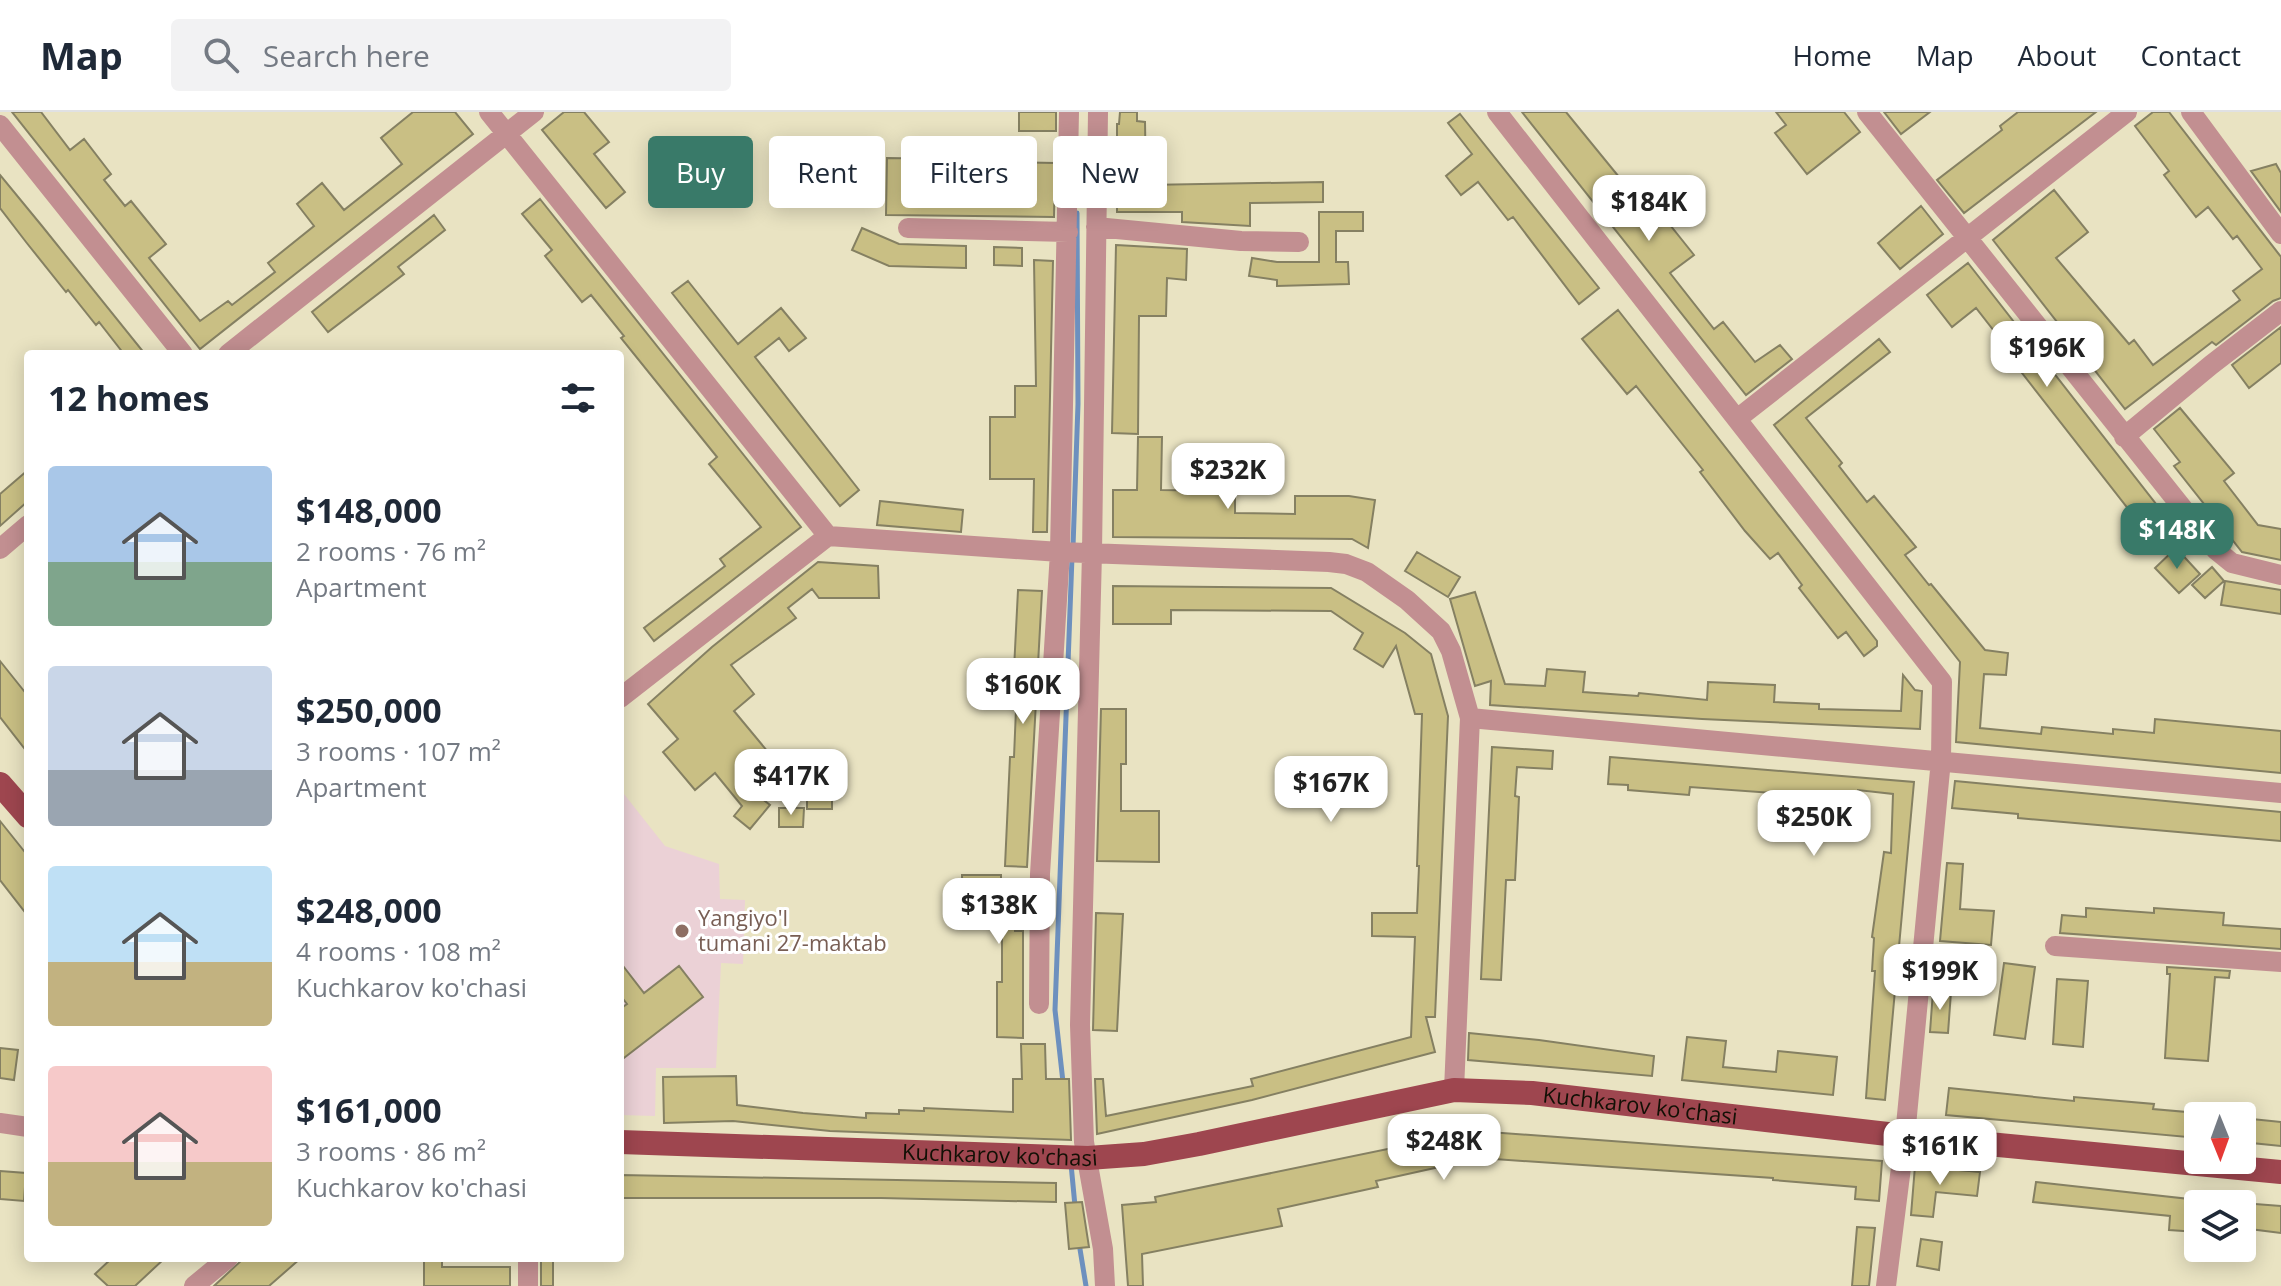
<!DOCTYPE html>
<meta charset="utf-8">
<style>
:root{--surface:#fff;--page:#f2f2f3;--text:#1f2937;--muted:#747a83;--line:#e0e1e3;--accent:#397a69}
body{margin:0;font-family:"Open Sans",sans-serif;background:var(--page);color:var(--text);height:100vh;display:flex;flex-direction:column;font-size:30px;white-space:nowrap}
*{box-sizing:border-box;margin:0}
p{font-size:26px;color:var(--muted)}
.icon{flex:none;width:44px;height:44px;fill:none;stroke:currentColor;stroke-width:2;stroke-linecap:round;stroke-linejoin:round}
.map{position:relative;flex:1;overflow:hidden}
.side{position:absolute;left:24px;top:238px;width:600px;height:912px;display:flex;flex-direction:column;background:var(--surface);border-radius:8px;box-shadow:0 4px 20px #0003}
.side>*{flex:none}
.top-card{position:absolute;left:648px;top:24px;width:760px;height:72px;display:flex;gap:16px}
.needle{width:52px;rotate:179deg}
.buttons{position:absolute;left:2184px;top:990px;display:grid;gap:16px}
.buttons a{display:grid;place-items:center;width:72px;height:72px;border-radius:8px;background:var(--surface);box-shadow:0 4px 20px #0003;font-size:40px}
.price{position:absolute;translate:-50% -68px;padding:0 18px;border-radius:16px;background:#fff;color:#222;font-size:26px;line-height:52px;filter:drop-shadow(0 2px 4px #0008)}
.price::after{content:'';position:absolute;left:50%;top:48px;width:24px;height:18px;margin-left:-12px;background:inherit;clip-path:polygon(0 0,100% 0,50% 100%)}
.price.current{background:var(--accent);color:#fff}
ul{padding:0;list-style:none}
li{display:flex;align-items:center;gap:24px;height:200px;padding:0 24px}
li span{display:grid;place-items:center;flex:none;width:224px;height:160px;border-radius:8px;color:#555}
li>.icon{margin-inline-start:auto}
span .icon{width:96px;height:96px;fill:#fffc;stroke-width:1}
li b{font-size:34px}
h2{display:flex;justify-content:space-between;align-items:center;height:96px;padding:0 24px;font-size:34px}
.tag{padding:0 28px;border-radius:8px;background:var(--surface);box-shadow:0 4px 20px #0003;font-size:28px;line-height:72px}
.tag.current{background:var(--accent);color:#fff}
header{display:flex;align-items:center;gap:48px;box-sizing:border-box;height:112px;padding:0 40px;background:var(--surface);border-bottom:2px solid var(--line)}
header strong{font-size:38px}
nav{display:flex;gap:44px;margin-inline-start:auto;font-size:28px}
.search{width:560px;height:72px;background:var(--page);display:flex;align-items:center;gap:20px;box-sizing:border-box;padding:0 28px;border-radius:8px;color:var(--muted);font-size:30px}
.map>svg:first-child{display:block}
</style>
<header>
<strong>Map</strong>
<div class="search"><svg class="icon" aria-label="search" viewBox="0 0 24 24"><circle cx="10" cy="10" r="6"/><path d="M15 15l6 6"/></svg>Search here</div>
<nav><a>Home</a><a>Map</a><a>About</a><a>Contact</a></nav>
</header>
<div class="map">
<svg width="2281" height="1174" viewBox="0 0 2281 1174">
<rect width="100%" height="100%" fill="#e9e3c2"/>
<path fill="#ebd1d6" d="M620,677L665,734L719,752L720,787L745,788L743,852L721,851L716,956H656L655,1004L620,1003Z"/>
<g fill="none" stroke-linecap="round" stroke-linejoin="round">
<path stroke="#6d90be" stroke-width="5" d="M1073,435L1078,292L1077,101
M1063,970L1055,898L1072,445
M1071,1052L1075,1094
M1079,1131L1086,1174"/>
</g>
<path fill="#c9bf84" stroke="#858062" stroke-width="2" d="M12,0H41L70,38L84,27L111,62L104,68L125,94L131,89L166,132L149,146L200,209L228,189L232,193L275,160L268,151L314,114L297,92L322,71L344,98L402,52L381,26L413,0H455L473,22L200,237Z
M564,0H584L609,30L594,42L625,80L606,96L542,18Z
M1019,0H1056V19H1019Z
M1120,0H1137V9L1145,10L1146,73L1323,70V90L1250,91V114L1182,110V100H1117V12H1119Z
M1522,0H1566L1659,114L1666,108L1694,143L1670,161L1714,217L1723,210L1755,250L1780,233L1792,247L1746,283Z
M1776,0H1844L1860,20L1807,62L1775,21L1786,13Z
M1884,0H1930L1901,22Z
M2018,0H2096L1964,101L1937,68L2002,18L2000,14Z
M2153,0H2169L2281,145V186L2273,189L2216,233L2212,230L2125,297L1993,128L2054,78L2088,120L2056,146L2129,232L2134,228L2153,253L2240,188L2233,179L2262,157L2237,124L2233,127L2208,95L2196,105L2164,63L2169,59L2135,14Z
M1460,2L1599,176L1579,192L1513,105L1508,108L1478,70L1461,83L1446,64L1472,42L1448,11Z
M887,46L947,47L946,84H1004L1005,50L1055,51L1054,105L886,103Z
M2276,52L2281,61V100L2251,59Z
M0,63L42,114L145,242H124L99,210L96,213L68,178L66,180L26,130L0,96Z
M540,87L801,415L654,529L644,516L725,454L720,447L761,415L709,352L717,345L621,226L624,224L591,183L582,190L545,144L552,138L522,102Z
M1921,94L1943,122L1900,157L1878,131Z
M1319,100H1363V119H1336V150H1348L1349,172L1277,174V168L1249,164L1252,146L1277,150H1319Z
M434,103L445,118L398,155L404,162L328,220L312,200Z
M862,116L899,132L966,134V156L889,154L852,138Z
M1116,133L1187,137L1186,168L1167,166L1166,204H1139L1138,322L1112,321Z
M994,135L1022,136V154L994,153Z
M1034,148L1053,149L1047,420H1033L1034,367H990V305H1015V274H1036Z
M1968,151L2167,406L2147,421L2015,252L2022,247L2002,220L1998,224L1976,196L1952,215L1927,183Z
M688,169L738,232L781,196L806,226L789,239L779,226L755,245L859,378L840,394L672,181Z
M1618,198L1877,529V534L1864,544L1846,520L1838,526L1799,476L1802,473L1778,441L1770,447L1745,419L1700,360L1703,358L1636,274L1627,282L1582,227Z
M2281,215V251L2249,276L2232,253Z
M1879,227L1890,240L1806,306L1842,351L1839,354L1867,390L1874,384L1916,435L1905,443L1929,473L1931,472L1985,538L2008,541L2006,563L1984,562L1980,616L2041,622L2042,615L2113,622V617L2154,621L2155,607L2281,619V661L1956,630L1960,550L1774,313Z
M2180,296L2234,361L2224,369L2258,413L2281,417V448L2242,440L2174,354L2180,350L2154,317Z
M1138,325H1162L1161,378L1235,379V401L1295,402V384H1349L1375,388L1368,436L1352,427L1113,425V378H1137Z
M28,358V389L0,414V382Z
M880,389L963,398L961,420L877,413Z
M2176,436L2200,462L2179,481L2155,456Z
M1417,440L1460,465L1448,485L1405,459Z
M818,450L878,454L879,486H819L812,477L788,496L796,506L731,553L754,582L734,599L778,652L748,676L770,693L750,717L734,704L742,694L715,661L695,678L663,640L678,627L648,592L712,535Z
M2212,455L2224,469L2205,486L2192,473Z
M2225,469L2281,478V502L2221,493Z
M1113,474L1331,476L1405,521L1431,542L1448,604L1435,905H1426L1435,940L1252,988L1097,1022L1095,967H1103L1106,1004L1253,974L1251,967L1411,925L1415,825L1372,824V801H1417L1419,754H1417L1422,602H1415L1396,534L1383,555L1354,537L1363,521L1331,499L1171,498V512H1113Z
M1018,478L1042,479L1027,755L1005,754L1010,645H1014L1016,597H1012Z
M1475,480L1505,572L1545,574L1547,557L1585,560L1583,580L1638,584L1639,581L1707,588L1708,570L1775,573L1774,590L1819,592V597L1901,599L1903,563L1915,578L1922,579L1920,617L1702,607L1490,593L1491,569L1475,574L1450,487Z
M0,549L28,584V641L0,605Z
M1101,597H1126V652H1121V699H1159V750L1097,749Z
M1492,635L1553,639L1552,657L1517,655L1515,684L1519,685L1515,768H1506L1501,868L1481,867Z
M1610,645L1914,670L1885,988L1866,986L1875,859H1872L1874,826L1872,825L1884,740L1891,741L1893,682L1858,678L1856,702L1801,698L1802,683L1690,675L1689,683L1628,678V673L1608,672Z
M1955,669L2281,700V729L2018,706V702L1952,696Z
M832,680V697H807V681Z
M779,696H804L803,715H779Z
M0,709L28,744V804L0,768Z
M1947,751L1963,752L1960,797L1994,799L1991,833L1940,829Z
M962,763H1001V789H1016L1015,819H1023V926L997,925V870H1002V814L963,813Z
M2086,796L2154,801V796L2224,801L2223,813L2281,817V837L2060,821L2062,803L2086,805Z
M1096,801L1123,802L1117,919L1093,918Z
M620,850L644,881L679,854L703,885L620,949V897L627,892L620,883Z
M2004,851L2035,855L2025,927L1994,923Z
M2167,855L2230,859L2229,866L2215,865L2208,949L2165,946L2170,862H2167Z
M2057,867L2088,869L2083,935L2053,932Z
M1933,879L1951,880L1948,921L1930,920Z
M1469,921L1539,928L1654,944L1652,964L1468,948Z
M1687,925L1726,929L1723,955L1776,960L1778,939L1837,945L1833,983L1682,968Z
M1021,932H1045L1046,967H1069L1071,1028L830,1019L733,1009L664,1011L663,965L736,964L737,993L803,1001L866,1006V1001L899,1002V998L924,999V996L1013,1000V967H1022Z
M0,936L18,938L14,968L0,966Z
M1949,976L2074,989V985L2154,992L2153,997L2198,1001V1026L1946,1003Z
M2242,1006L2281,1010V1034L2242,1030Z
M1475,1019L1882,1049L1879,1089L1855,1087L1856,1075L1773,1068V1066L1480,1046L1376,1069L1378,1075L1278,1097L1282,1114L1142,1142L1143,1174H1128L1122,1093L1156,1090L1155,1085Z
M1915,1054L1980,1060L1977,1084L1936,1080L1933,1105L1911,1103Z
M0,1059L26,1061L24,1089L0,1087Z
M620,1063L1056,1071V1090L881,1086H620Z
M2036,1070L2198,1088V1120L2169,1118L2170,1104L2033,1090Z
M1082,1090L1089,1135L1069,1137L1065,1091Z
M2242,1091L2281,1094V1121L2242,1116Z
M1857,1115L1875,1116L1869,1174H1852Z
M1921,1127L1942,1130L1939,1158L1917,1154Z
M112,1146H165L135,1174H108L95,1162Z
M244,1146H301L269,1174H214Z
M424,1146H442V1155H510V1174H424Z
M541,1146H553V1174H541Z"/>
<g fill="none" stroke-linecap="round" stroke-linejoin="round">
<path stroke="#c28f91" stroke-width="20" d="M489,0L828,424
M1098,0L1092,441L1080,913L1084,1030L1103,1137L1105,1174
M1497,0L1942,570L1941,648L1905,1024L1886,1174
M1867,0L2216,438L2232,451L2281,463
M2191,0L2281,122
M0,13L183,242
M1096,115L1241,129L1299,130
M908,116L1068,120
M228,242L534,0
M1737,307L2127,0
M2124,325L2211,253L2281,199
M0,437L28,413
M620,586L828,424L1060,440L1329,450L1346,452L1367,460L1407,488L1441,519L1451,539L1470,606L1454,978
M1470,606L2281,681
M2055,834L2281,850
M1039,892L1040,762L1060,440L1069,0
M0,1011L28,1015
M194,1174L228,1146
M528,1174V1146"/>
<g stroke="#9e464f" stroke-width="24">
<path d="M0,672L28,704"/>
<path id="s1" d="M620,1030L1088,1046L1144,1042L1199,1032L1454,978L1532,981L1905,1024L2281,1060"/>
</g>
</g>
<circle fill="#8d6e63" stroke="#fff" stroke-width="3" cx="682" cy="819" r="8"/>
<g text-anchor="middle" stroke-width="6" stroke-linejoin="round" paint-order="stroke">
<g font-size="22" fill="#785e54" stroke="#fff" text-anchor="start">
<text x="698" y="814">Yangiyo'l<tspan x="698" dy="25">tumani 27-maktab</tspan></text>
</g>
<g font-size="22" fill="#121005" stroke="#fff">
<text dy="8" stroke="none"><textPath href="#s1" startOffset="1028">Kuchkarov ko'chasi</textPath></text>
<text dy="8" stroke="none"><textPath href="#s1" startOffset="380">Kuchkarov ko'chasi</textPath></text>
</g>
</g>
</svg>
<div class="buttons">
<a><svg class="needle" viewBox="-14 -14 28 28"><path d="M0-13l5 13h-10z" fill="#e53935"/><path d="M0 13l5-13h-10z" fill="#747a83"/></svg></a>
<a><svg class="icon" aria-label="layers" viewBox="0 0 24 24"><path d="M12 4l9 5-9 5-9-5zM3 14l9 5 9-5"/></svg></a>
</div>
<b class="price" style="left:1649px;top:131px">$184K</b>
<b class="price" style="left:2047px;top:277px">$196K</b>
<b class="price" style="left:1228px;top:399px">$232K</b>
<b class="price current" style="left:2177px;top:459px">$148K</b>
<b class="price" style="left:1023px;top:614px">$160K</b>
<b class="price" style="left:791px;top:705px">$417K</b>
<b class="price" style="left:1331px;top:712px">$167K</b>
<b class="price" style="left:1814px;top:746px">$250K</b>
<b class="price" style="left:999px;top:834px">$138K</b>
<b class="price" style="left:1940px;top:900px">$199K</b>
<b class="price" style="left:1444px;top:1070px">$248K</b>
<b class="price" style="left:1940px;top:1075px">$161K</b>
<div class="top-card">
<a class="tag current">Buy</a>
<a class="tag">Rent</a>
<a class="tag">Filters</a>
<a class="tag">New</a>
</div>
<section class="side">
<h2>12 homes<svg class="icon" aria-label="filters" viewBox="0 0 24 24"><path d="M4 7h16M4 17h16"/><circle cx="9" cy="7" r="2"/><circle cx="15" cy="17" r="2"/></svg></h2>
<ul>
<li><span style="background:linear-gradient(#a9c7e8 60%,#7fa58c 0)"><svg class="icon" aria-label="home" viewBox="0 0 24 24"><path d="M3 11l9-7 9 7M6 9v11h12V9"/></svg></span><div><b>$148,000</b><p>2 rooms · 76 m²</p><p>Apartment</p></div></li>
<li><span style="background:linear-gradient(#c9d6e8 65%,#9aa5b1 0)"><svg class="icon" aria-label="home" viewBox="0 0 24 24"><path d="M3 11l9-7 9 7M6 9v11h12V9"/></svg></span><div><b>$250,000</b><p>3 rooms · 107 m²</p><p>Apartment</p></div></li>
<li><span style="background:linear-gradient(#bfe0f5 60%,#c2b280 0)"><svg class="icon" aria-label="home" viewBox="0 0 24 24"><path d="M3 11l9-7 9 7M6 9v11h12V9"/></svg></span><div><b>$248,000</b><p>4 rooms · 108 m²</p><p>Kuchkarov ko'chasi</p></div></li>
<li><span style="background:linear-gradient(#f6c9c9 60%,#c2b280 0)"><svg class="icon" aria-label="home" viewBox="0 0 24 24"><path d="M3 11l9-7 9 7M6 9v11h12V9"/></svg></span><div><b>$161,000</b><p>3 rooms · 86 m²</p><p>Kuchkarov ko'chasi</p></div></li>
</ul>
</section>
</div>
